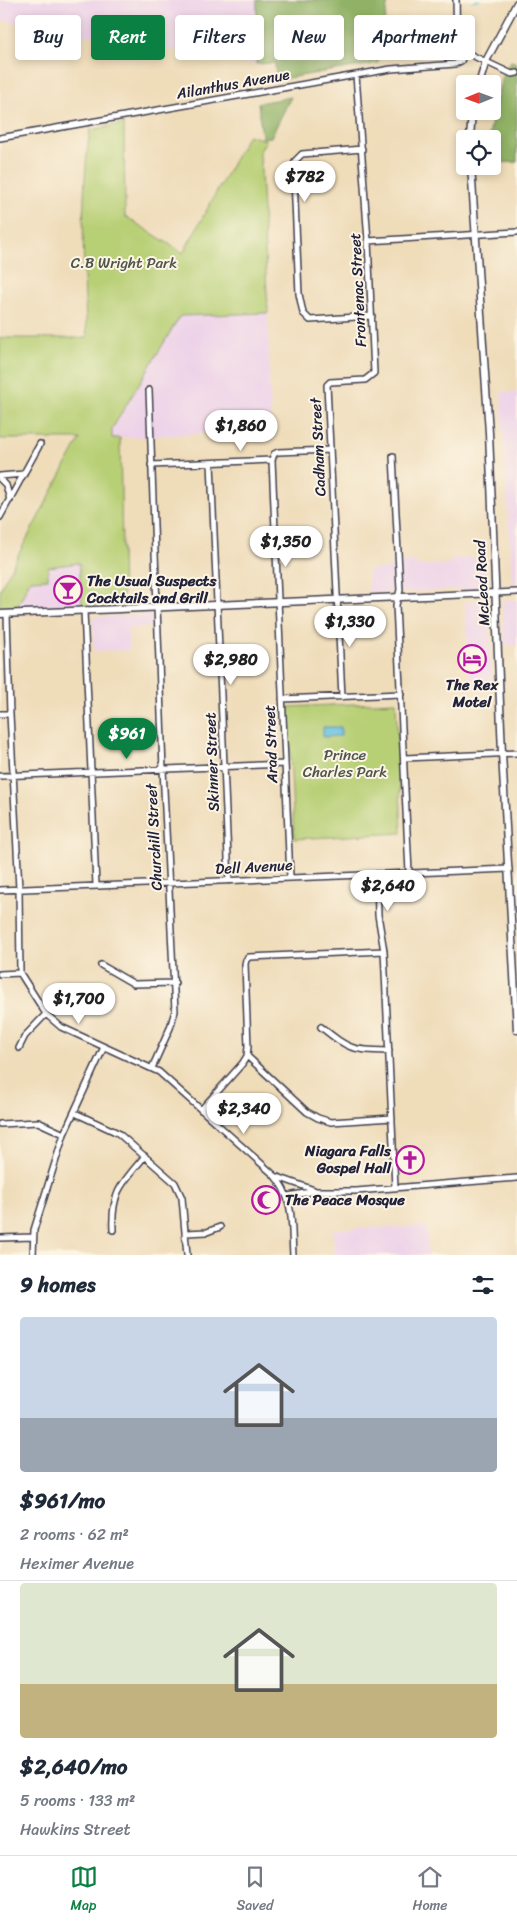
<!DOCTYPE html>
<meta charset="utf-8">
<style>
:root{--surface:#fff;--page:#f6f6f7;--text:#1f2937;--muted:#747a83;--line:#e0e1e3;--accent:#0b8043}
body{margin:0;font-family:Sriracha,sans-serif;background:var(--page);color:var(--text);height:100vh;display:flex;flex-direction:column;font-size:19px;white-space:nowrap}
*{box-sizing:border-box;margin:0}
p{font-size:16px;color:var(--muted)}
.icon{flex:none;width:28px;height:28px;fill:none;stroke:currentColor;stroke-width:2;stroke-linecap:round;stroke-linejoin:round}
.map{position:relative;height:1255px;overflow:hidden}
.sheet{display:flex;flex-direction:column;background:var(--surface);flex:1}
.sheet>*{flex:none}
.hud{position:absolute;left:15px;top:15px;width:488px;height:45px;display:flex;gap:10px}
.needle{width:32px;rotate:269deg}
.buttons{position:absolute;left:456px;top:75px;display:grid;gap:10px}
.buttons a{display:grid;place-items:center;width:45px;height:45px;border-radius:5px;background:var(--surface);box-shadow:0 2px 8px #0003;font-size:25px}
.price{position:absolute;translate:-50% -42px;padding:0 11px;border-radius:18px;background:#fff;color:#222;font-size:16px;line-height:32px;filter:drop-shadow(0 1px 2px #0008)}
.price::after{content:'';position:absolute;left:50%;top:30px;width:15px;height:11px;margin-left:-8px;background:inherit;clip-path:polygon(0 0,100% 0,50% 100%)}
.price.current{background:var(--accent);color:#fff}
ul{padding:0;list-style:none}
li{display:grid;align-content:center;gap:10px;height:265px;padding:0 20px}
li+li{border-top:1px solid var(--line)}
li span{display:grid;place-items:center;height:155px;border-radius:5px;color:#555}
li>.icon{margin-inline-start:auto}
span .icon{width:90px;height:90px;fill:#fffc;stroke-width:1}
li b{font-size:21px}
h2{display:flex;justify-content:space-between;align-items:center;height:60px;padding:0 20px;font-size:21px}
.pill{padding:0 18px;border-radius:5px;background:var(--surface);box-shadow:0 2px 8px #0003;font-size:18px;line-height:45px}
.pill.current{background:var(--accent);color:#fff}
.tabs{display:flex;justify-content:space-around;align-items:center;height:70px;border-top:1px solid var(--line);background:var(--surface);font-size:14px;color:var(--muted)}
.tabs a{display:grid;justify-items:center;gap:2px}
.tabs .current{color:var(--accent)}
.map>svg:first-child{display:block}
</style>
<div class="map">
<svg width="517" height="1255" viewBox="0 0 517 1255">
<rect width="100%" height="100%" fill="#fcf5e5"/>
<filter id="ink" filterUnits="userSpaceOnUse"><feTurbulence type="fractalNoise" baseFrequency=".02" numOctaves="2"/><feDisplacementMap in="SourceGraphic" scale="10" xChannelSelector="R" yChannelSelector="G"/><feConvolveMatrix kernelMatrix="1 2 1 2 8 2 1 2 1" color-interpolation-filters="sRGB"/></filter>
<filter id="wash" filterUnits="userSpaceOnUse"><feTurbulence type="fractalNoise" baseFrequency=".0096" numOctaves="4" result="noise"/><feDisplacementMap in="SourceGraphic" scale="20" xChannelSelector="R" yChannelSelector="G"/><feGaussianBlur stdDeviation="1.12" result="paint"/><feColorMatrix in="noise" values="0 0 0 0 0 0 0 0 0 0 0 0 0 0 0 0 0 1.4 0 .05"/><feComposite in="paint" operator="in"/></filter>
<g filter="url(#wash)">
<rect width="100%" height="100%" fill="#efdcb9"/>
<path fill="#edd1e9" d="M0,0H257L256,64L0,20Z
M268,313L271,432L215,433L112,438V429L180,315Z
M501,392H517V582H512Z
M486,557L487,583L475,589L368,593V570L392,568V563L416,561L417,566L450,564V559Z
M79,563L82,606L17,608L30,580L47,567Z
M505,600H517V645H505L502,604Z
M484,601L488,604L492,681L469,682L465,602Z
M151,615L152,627L128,628L129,650L94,651L93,617Z
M427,1226L428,1255H334L333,1229Z"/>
<path fill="#b7cf75" stroke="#6c7858" d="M124,124L125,216L183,253L248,135L266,140L260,151L268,313L180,316L112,429V438H120L123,604L82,606L79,563L48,567V579L30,580L17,608H0V589L80,439H0V338H87C83,269 80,199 90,130Z
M396,702L402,833L294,839L288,707Z"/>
<path fill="#91b266" stroke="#5a6a50" d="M257,0H388L378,63L276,80L275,63L256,64Z
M511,61L517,63V162L494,163L492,139H488L502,76Z
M291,97L271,137L262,138L258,103Z"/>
<path fill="#60bdde" stroke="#41708c" d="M323,727H341V736L323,737Z"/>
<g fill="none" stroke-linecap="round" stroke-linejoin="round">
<path stroke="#60bdde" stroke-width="1" d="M471,1L480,0"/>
</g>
</g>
<g filter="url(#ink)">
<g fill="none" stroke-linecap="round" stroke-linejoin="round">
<defs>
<path id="minor" d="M456,0C457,15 454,40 465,52L512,74L517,73
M0,138L356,75L391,69L455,64L461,61L465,52
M362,149L302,154L295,161L294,178L299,294L303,313L310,320L372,316
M368,241L517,232
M149,390L163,769L175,1011L170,1028L152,1068
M393,456L400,590L396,605L409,872
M211,463L229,881
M151,465L272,460
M0,476L24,474
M0,479L6,485L10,500
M0,517L40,444
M496,593L517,592
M84,611L96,885
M7,614L10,714L19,889L20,973
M342,697L327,385L330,382L365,380L374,373L368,241L356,75
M282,699L401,694
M0,714H10
M405,758L517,753
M0,776L285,764
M377,874L378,915L384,951L395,1187
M290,878L272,460L274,454L278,452L330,450
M0,890L509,869
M101,965L134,984L175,983
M20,973L46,1014L61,1027L159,1072L274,1175C295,1199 291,1225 293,1255
M0,974L20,973
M321,1027C350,1050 351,1050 389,1051
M19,1048L25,1036L46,1014
M247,1056L307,1112L318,1118L331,1122L392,1118
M201,1110L242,1064L247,1056L248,1047L245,964L246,960L249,957L384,951
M75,1113L118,1133L175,1183L182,1198L187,1255
M0,1124L38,1122L64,1134
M275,1176L314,1190
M288,1196L316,1191H356L517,1178
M113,1230C111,1192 122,1183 145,1156
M186,1233L207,1232L220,1227
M0,1238L33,1237
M33,1255L34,1230L64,1134L104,1047"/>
<path id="major" d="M479,84L486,61L517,3
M470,139L472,111
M471,166L489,433L502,753L517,1030
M0,614L496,593"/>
</defs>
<use href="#minor" stroke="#413e4e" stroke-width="8"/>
<use href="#major" stroke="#413e4e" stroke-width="9"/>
<use href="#minor" stroke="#fff" stroke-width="5"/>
<use href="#major" stroke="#fff" stroke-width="6"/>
</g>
</g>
<defs>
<symbol id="bar-ring" viewBox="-11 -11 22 22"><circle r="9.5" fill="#fcf5e5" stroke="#b5179e" stroke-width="1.5"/><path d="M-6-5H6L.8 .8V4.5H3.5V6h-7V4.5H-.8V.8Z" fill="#b5179e"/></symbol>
<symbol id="hotel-ring" viewBox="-11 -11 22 22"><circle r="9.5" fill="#fcf5e5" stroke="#b5179e" stroke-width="1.5"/><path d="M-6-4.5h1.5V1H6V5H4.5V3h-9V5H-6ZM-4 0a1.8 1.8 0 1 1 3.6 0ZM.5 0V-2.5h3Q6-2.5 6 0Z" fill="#b5179e"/></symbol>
<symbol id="church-ring" viewBox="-11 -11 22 22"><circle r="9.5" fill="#fcf5e5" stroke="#b5179e" stroke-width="1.5"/><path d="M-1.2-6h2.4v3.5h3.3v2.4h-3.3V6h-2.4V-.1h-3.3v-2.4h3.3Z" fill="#b5179e"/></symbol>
<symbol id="mosque-ring" viewBox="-11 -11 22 22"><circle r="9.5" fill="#fcf5e5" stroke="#b5179e" stroke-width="1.5"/><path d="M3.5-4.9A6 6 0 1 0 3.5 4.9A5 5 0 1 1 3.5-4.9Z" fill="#b5179e"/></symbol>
</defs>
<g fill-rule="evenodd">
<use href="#bar-ring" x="52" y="574" width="32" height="32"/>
<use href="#hotel-ring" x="456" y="643" width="32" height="32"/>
<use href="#church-ring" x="394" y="1144" width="32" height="32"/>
<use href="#mosque-ring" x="250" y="1184" width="32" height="32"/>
</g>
<g text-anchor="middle" stroke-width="4" stroke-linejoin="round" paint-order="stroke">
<g font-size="15" fill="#22223b" stroke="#fcf5e5">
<text transform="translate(233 84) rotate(-10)" y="5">Ailanthus Avenue</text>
<text transform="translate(358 290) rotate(-93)" y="5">Frontenac Street</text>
<text transform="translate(318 447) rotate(-93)" y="5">Cadham Street</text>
<text transform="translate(482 583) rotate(-93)" y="5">McLeod Road</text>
<text transform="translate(271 744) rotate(-92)" y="5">Arad Street</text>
<text transform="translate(212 762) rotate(-92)" y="5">Skinner Street</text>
<text transform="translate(154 837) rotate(-93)" y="5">Churchill Street</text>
<text transform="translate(254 867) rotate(-3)" y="5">Dell Avenue</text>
</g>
<g font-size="15" fill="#4f564c" stroke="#fcf5e5">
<text x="124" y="268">C.B Wright Park</text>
<text x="345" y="760">Prince<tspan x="345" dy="17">Charles Park</tspan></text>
</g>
<g font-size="15" font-weight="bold" fill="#22223b" stroke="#fcf5e5" text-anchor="start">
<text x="87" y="586">The Usual Suspects<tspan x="87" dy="17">Cocktails and Grill</tspan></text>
<text x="472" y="690" text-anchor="middle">The Rex<tspan x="472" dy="17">Motel</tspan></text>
<text x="391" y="1156" text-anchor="end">Niagara Falls<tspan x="391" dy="17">Gospel Hall</tspan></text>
<text x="285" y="1205">The Peace Mosque</text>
</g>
</g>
</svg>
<div class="buttons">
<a><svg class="needle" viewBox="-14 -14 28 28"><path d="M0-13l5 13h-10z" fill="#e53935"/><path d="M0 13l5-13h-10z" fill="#747a83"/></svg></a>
<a><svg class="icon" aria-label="locate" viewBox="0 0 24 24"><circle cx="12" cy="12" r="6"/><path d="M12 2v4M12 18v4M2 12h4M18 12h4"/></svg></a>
</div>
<b class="price" style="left:305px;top:203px">$782</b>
<b class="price" style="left:241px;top:452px">$1,860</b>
<b class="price" style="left:286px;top:568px">$1,350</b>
<b class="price" style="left:350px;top:648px">$1,330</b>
<b class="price" style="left:231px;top:686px">$2,980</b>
<b class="price current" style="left:127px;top:760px">$961</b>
<b class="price" style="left:388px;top:912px">$2,640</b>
<b class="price" style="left:79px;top:1025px">$1,700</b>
<b class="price" style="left:244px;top:1135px">$2,340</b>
<div class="hud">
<a class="pill">Buy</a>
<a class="pill current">Rent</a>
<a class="pill">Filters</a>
<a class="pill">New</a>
<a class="pill">Apartment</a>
</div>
</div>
<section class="sheet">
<h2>9 homes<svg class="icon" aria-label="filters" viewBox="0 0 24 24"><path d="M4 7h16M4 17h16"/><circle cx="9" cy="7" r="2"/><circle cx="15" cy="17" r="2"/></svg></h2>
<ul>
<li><span style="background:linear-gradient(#c9d6e8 65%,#9aa5b1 0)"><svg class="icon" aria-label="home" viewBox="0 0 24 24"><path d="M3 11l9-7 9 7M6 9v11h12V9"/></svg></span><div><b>$961/mo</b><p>2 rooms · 62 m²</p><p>Heximer Avenue</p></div></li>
<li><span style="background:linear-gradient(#dfe7d0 65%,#c2b280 0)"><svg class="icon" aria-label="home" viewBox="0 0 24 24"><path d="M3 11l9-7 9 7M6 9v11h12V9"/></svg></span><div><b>$2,640/mo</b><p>5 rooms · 133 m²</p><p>Hawkins Street</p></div></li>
</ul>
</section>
<nav class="tabs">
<a class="current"><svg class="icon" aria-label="map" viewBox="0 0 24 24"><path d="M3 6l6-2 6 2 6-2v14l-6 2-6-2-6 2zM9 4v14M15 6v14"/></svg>Map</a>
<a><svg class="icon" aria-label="saved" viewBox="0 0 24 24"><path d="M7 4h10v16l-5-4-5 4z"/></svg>Saved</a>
<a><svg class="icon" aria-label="home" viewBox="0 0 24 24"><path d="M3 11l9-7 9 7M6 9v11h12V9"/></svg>Home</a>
</nav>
